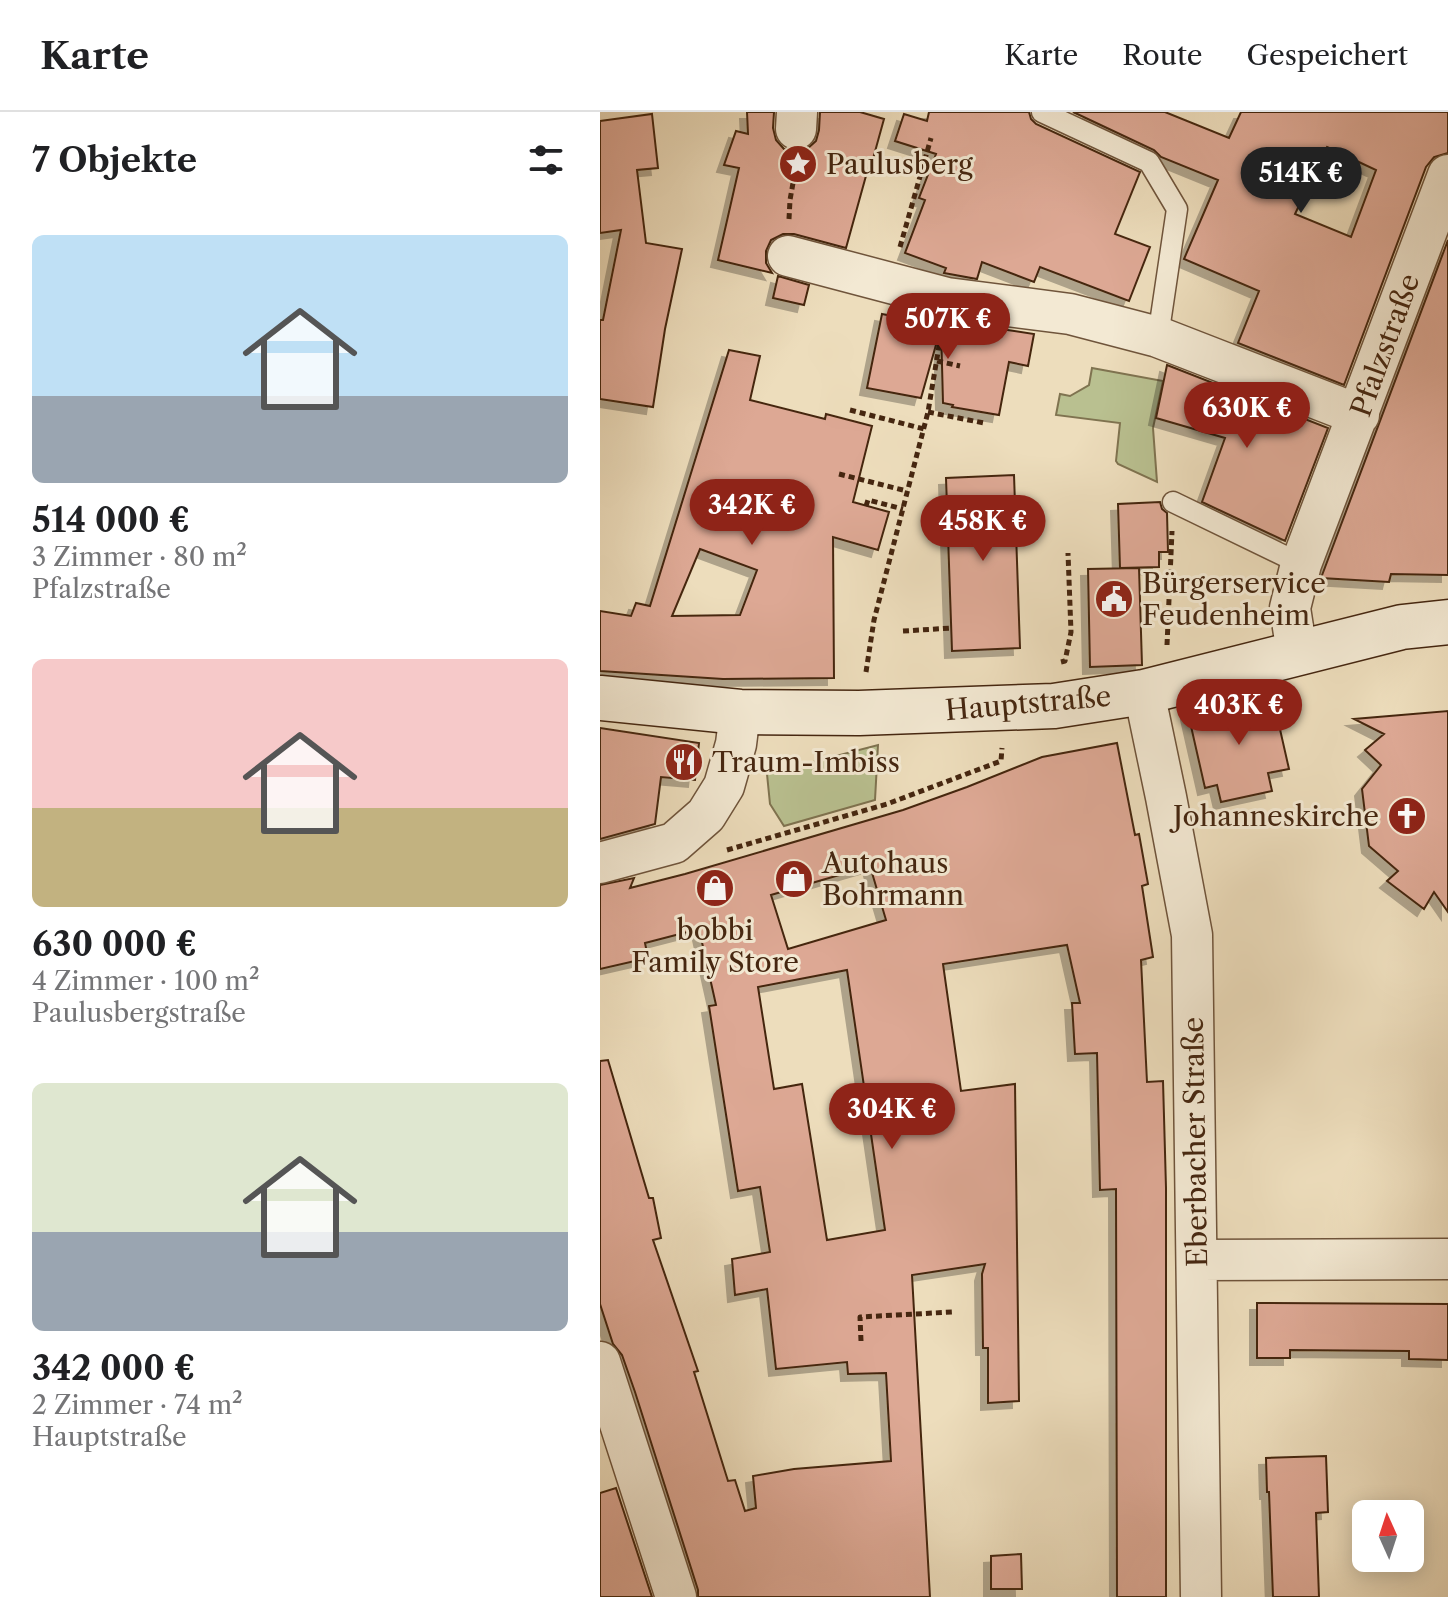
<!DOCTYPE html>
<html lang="de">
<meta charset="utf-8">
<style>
:root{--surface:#fff;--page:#f2f2f2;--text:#202124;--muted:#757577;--line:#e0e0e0;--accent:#8f2418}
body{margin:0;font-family:"Libre Caslon Text",serif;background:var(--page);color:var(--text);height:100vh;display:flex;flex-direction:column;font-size:30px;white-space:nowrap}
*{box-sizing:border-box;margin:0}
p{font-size:26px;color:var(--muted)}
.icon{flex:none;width:44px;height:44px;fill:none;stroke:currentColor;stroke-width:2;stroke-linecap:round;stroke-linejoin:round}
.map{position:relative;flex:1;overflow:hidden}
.side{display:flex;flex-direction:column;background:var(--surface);width:600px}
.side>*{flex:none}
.needle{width:52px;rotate:357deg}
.buttons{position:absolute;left:752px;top:1388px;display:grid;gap:16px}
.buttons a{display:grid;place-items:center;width:72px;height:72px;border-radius:12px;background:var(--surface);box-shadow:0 4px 20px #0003;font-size:40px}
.price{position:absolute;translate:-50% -68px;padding:0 18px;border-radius:28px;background:var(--accent);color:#fff;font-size:26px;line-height:52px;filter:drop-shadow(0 2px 4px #0008)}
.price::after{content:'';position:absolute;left:50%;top:48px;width:24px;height:18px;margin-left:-12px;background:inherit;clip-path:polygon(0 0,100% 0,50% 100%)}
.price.on{background:#222;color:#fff}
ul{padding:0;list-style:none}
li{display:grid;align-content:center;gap:16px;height:424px;padding:0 32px}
li span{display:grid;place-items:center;height:248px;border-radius:12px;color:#555}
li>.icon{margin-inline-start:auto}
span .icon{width:144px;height:144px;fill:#fffc;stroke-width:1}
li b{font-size:34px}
h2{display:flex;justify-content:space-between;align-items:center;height:96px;padding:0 32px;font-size:34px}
header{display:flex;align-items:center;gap:48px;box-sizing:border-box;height:112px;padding:0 40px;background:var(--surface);border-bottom:2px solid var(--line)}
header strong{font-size:38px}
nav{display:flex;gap:44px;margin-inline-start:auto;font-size:28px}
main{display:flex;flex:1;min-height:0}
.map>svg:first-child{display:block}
</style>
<header>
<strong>Karte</strong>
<nav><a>Karte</a><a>Route</a><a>Gespeichert</a></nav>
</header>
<main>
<section class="side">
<h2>7 Objekte<svg class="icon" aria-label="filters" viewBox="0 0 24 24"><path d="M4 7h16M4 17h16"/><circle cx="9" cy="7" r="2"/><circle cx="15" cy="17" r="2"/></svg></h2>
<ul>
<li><span style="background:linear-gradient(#bfe0f5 65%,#9aa5b1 0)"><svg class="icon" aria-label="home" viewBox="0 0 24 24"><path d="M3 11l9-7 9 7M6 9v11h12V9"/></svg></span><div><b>514 000 €</b><p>3 Zimmer · 80 m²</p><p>Pfalzstraße</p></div></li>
<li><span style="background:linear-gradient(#f6c9c9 60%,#c2b280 0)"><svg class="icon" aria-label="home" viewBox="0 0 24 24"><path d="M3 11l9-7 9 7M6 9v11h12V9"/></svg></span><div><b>630 000 €</b><p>4 Zimmer · 100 m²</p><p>Paulusbergstraße</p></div></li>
<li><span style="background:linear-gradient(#dfe7d0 60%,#9aa5b1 0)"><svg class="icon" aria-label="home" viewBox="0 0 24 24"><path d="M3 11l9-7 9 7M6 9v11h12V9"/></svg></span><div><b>342 000 €</b><p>2 Zimmer · 74 m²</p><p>Hauptstraße</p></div></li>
</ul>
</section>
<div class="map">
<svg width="848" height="1485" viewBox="0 0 848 1485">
<defs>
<filter id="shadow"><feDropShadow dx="-7" dy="7" stdDeviation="0" flood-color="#0004"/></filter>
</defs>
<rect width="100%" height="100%" fill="#edddbc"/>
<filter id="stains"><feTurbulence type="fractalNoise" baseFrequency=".0025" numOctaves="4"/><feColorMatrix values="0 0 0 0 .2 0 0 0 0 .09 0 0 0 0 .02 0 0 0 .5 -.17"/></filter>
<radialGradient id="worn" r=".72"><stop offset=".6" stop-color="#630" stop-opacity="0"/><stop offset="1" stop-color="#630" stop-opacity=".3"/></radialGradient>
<path fill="#b9c090" stroke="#7f7350" stroke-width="2" d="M492,256L563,269L553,316L557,370L518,352L516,349L520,311L456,303L460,282L470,284L489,273Z
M278,633L275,688L184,714L170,692L167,662Z"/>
<path fill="#dda894" stroke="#452610" stroke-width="2" fill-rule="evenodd" filter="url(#shadow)" d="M147,0H174L173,16L176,28L184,37L195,40L207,37L216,29L219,18L220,0H260L284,7L271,54L269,53L246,136L194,122H183L171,128L166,139V151L172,161L118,148L139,56L124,53L136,19L148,22Z
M329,0H429L431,7L436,12L540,60L515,122L550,135L529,189L440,155L434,170L382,150L377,167L344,161L346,156L305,141L325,88L319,86L336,42L295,29L304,2L327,9Z
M473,0H565L629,26L641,0H848V41L834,45L826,55L744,273L638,231L659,179L584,147L618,68L561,45L554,38ZM727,35L776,58L751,125L695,102Z
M52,2L58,56L37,58L46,131L82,137L65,217L53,295L0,287V208H3L21,118L0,121V9Z
M848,128V463L791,462L789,470L721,466Z
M178,164L209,173L204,193L173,186Z
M282,202L340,213V208L434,222L428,254L409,250L399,303L352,295L353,293L343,291L341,215L321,286L267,276Z
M129,238L160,244L150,288L225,307L226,302L272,314L253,390L289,400L278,438L233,425L234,566L123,567L0,559V499L31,504L36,491L50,494ZM100,437L157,458L140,503L72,504Z
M567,253L728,316L685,429L602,390L625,326L556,306Z
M414,363L420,536L352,539L346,366Z
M560,390L562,397L567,401L568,440H559V455L520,456L518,392Z
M539,456L542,553L490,555L488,457Z
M672,582L689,657L668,661L672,679L621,690L617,673L605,676L588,601Z
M848,599V800L834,780L824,797L787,769L798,759L769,734L762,677L781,653L765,638L784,622L754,607Z
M0,616L99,631L95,668L61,665L55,712L0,727Z
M517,631L535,723L539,722L548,772L542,774L553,845L541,848L547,970L563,969L566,1076V1485H517L516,1077L500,1078L497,941L475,942L472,891H480L467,833L343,852L361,979L415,972L419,1289L388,1291V1236H383L382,1162L385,1152L312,1163L330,1485H98V1478L35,1280L22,1243L13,1232L0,1192V949L8,948L49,1086H53L61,1126L53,1128L98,1259L94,1260L128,1369L135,1368L145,1399L156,1396L153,1364L194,1357L291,1349L286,1261L248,1262L247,1250L176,1257L167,1177L135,1183L132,1147L170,1140L160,1075L138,1079L109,894L116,893L99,817L45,831L48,846L0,857V773L34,766L30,776L85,762L303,698L367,675L442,645ZM270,754L286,808L188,837L171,783ZM247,858L285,1118L227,1128L202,972L174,977L158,875Z
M657,1191L848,1192V1248L809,1247V1239L690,1238V1246H657Z
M726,1344L728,1400L716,1401L719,1485H673L669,1380H667L666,1346Z
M16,1376L52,1485H0V1381Z
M421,1442L422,1477H391V1444Z"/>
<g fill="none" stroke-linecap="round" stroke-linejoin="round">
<defs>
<path id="lane" d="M442,0L549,50L577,97L558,225
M573,390L701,452"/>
<path id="street" d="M196,17L197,0
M188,144L347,186L470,202L558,225L759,303
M697,541L690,496L701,452L848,63
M544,580L566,685L592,823L601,1485
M0,751L74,731L106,703L124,674L136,632L140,600
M597,1148L848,1147
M0,1250L76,1485"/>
<path id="secondary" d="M0,586L140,600L259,601L454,594L544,580L802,515L848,510"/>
</defs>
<use href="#lane" stroke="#6f543b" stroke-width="23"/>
<use href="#street" stroke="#6f543b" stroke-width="43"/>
<use href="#secondary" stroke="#452610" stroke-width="47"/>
<path stroke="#452610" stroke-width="5" stroke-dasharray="6 4" stroke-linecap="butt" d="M189,107L190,88L196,54
M300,135L331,26
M337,249L360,254
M250,298L324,317
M328,300L384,311
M239,362L307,379
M266,394L268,388L303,397
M303,519L352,516
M567,533L572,419
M461,550L465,549L471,520L468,441
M266,560L274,508L328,300L341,222
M127,738L287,692L401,649L402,636
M261,1229L260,1205L352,1200"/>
<use href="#lane" stroke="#f3e9d3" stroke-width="20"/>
<use href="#street" stroke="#f3e9d3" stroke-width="40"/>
<use href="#secondary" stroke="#f3e9d3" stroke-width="44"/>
</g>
<defs>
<symbol id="sight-disc" viewBox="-11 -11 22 22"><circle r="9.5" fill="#8f2418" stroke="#f3e9d3"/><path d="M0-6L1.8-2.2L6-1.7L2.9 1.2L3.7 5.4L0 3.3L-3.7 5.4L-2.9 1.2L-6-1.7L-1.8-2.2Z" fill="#fff"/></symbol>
<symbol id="civic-disc" viewBox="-11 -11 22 22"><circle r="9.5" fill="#8f2418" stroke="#f3e9d3"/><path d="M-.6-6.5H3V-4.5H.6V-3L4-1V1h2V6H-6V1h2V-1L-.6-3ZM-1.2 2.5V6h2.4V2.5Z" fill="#fff"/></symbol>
<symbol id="restaurant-disc" viewBox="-11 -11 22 22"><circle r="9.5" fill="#8f2418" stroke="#f3e9d3"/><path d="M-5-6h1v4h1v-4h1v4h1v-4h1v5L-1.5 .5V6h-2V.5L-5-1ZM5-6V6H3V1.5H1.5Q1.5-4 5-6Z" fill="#fff"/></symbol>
<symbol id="church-disc" viewBox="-11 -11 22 22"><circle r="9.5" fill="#8f2418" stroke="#f3e9d3"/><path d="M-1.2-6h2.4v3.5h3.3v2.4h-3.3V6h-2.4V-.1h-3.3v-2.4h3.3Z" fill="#fff"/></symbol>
<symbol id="shop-disc" viewBox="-11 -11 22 22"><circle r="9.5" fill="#8f2418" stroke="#f3e9d3"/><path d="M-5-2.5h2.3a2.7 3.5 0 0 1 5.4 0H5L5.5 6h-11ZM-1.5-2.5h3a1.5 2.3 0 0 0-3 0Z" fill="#fff"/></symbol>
</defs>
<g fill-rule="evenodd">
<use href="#sight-disc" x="176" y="30" width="44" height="44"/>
<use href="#civic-disc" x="492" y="465" width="44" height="44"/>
<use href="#restaurant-disc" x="62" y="628" width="44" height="44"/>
<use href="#church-disc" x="785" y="682" width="44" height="44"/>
<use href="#shop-disc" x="172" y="745" width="44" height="44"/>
<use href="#shop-disc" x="93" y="754" width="44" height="44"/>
</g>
<g text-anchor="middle" stroke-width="6" stroke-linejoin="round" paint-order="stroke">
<g font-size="28" fill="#452610" stroke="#f3e9d3" text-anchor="start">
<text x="226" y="62">Paulusberg</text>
<text x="542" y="481">Bürgerservice<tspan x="542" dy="32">Feudenheim</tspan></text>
<text x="112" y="660">Traum-Imbiss</text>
<text x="779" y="714" text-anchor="end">Johanneskirche</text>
<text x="222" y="761">Autohaus<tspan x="222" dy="32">Bohrmann</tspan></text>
<text x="115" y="828" text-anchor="middle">bobbi<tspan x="115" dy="32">Family Store</tspan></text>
</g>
<g font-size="28" fill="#452610" stroke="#f3e9d3">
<text transform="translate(785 233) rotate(-70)" y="10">Pfalzstraße</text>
<text transform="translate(428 591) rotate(-5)" y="10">Hauptstraße</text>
<text transform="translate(595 1030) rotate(-91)" y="10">Eberbacher Straße</text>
</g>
</g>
<rect width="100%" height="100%" filter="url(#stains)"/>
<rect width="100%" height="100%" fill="url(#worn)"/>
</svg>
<div class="buttons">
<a><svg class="needle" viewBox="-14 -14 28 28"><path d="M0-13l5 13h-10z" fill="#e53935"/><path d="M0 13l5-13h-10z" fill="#757577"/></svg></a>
</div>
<b class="price on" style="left:701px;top:103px">514K €</b>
<b class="price" style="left:348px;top:249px">507K €</b>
<b class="price" style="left:647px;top:338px">630K €</b>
<b class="price" style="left:152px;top:435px">342K €</b>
<b class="price" style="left:383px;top:451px">458K €</b>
<b class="price" style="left:639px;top:635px">403K €</b>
<b class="price" style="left:292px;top:1039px">304K €</b>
</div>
</main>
